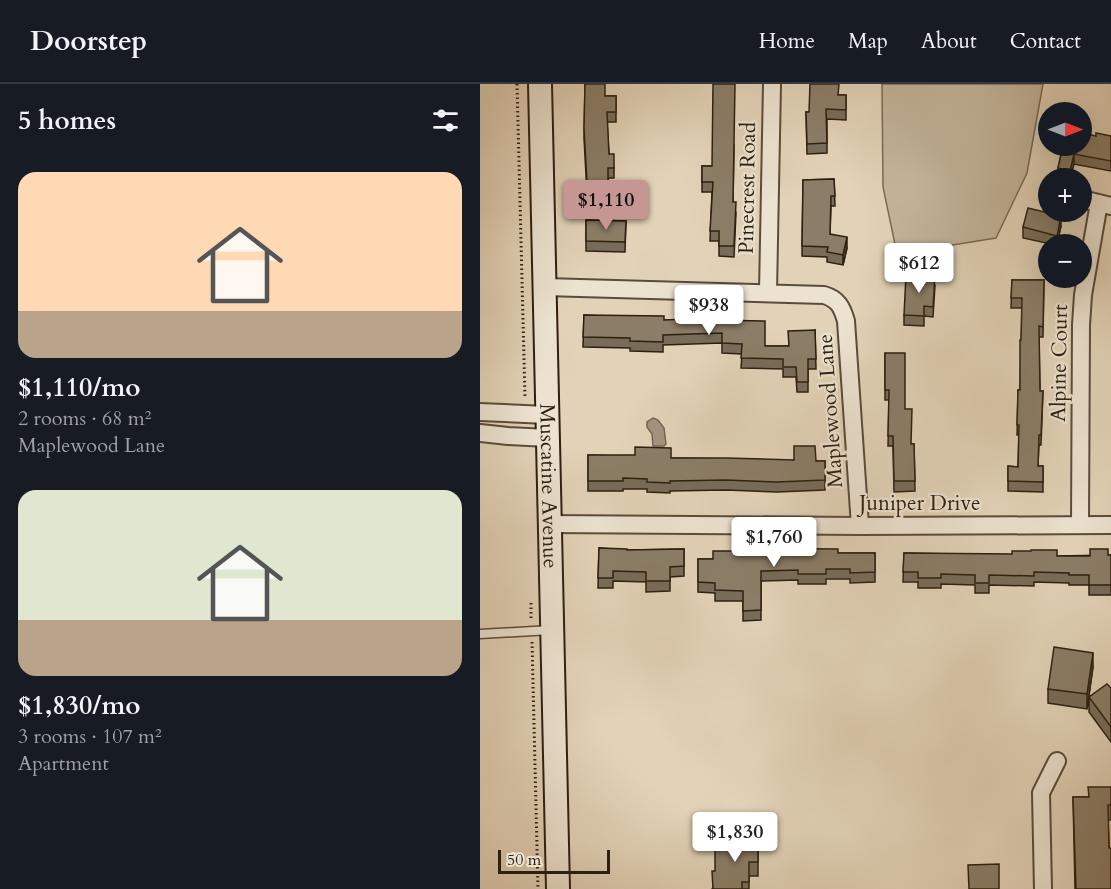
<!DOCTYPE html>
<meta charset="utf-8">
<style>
:root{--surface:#171b24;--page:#20242c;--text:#f1f3f6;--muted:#9ea1a6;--line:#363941;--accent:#c59692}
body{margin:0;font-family:Cardo,serif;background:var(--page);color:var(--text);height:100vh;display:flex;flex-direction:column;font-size:22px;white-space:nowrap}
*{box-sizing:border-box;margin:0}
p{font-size:20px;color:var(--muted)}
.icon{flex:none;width:33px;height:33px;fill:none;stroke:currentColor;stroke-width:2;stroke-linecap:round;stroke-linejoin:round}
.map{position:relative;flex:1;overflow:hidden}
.panel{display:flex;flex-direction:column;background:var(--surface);width:480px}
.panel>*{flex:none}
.needle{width:39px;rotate:90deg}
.fabs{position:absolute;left:558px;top:18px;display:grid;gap:12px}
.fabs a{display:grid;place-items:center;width:54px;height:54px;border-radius:50%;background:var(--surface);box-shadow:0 6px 24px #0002;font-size:30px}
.scale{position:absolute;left:18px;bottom:15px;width:112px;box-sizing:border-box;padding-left:6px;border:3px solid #2d2011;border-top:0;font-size:16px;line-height:21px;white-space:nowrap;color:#2d2011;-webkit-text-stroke:4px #ece2d0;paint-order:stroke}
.price{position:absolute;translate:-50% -51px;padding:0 14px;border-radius:6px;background:#fff;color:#222;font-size:20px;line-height:39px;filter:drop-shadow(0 2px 3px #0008)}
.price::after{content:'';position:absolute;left:50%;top:36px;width:18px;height:14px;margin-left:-9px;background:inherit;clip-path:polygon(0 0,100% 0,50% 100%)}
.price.current{background:var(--accent);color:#111}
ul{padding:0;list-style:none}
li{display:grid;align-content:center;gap:12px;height:318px;padding:0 18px}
li span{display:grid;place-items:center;height:186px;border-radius:18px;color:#555}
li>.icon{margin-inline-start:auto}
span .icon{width:108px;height:108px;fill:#fffc;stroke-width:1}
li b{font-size:26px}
h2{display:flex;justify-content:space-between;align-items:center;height:72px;padding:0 18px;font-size:26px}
header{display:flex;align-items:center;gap:36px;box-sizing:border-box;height:84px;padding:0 30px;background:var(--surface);border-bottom:2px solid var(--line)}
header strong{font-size:28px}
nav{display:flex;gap:33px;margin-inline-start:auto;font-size:21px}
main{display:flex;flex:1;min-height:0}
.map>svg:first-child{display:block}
</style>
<header>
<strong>Doorstep</strong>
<nav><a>Home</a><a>Map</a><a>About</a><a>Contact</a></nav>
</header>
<main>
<section class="panel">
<h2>5 homes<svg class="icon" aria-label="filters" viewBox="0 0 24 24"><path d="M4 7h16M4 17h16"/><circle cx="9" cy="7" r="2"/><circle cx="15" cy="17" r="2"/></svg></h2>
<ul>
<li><span style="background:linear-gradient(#ffd9b3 75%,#b9a48a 0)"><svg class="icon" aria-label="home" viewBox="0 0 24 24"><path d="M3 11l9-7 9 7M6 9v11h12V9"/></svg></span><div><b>$1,110/mo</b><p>2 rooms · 68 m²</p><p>Maplewood Lane</p></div></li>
<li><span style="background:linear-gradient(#dfe7d0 70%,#b9a48a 0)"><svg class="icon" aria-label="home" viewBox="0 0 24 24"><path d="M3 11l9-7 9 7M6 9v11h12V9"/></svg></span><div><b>$1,830/mo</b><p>3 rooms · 107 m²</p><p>Apartment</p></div></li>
</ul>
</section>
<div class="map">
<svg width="631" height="805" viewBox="0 0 631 805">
<rect width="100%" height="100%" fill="#e2d2b7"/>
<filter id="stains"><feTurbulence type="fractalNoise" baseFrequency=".00333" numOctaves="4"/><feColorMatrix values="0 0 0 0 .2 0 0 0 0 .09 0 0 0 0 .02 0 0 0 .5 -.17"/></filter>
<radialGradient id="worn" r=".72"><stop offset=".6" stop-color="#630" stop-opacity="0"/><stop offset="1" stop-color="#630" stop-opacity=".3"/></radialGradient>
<path fill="#c3b49b" stroke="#786a56" stroke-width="1.5" d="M402,0H563L547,89L516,154L417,170L403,103Z"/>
<path fill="#a4957f" stroke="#746653" stroke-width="1.5" d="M173,334L178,336L184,344L186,360L184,362H173L172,350L167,343V338Z"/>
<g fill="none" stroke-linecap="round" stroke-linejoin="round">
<defs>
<path id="service" d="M0,550L71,546"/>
<path id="minor" d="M602,115L631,122
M65,203L344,211C358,215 362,223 366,237L380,442
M288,208L292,0
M0,328L67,331
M0,349L28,352L68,354
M69,440L380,442L631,441
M600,440L601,241L603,211L619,119
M563,805L561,709L577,677"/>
<g id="secondary">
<path id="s1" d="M60,0L78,805"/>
</g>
</defs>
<use href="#service" stroke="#5a4c3a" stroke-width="11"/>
<use href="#minor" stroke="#5a4c3a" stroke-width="20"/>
<use href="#secondary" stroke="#2d2011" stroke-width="26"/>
<path stroke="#2d2011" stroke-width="3" stroke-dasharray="1.5 3" stroke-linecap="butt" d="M37,0L45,314
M51,519V536
M52,558L58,805"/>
<use href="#service" stroke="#ece2d0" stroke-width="8"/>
<use href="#minor" stroke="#ece2d0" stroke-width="16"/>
<use href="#secondary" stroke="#ece2d0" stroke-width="22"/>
</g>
<path fill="#786c59" stroke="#2d2011" stroke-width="1.5" d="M105,0L125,12H136V38H127L129,70L134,84V94H128V108L107,110L104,54Z
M358,11H366V36L347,35V69L327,70L326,28H329Z
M616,52H631V87L594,80L590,94H578V84L583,62Z
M254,61L253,118L256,129L254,173L239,172V157H230L232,108H222V82H232Z
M354,95L355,122H351L350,150L367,164L363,181L347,178V173L322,172L323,96Z
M106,136L146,137L145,168L106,167Z
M581,142L577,160H571L543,154V143Z
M532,196H564L563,253H559L560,307H563L561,361H559L558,382H563V408L528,407V382L538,383L539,351H537L538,306H540L542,224H531Z
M455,202L453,233L444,232V242L424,241V231Z
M104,231L184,236H235L285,262H308L335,246L336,285H328V308H317L316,293H303V285L261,284L262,270L242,269V259L183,261V268L150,267V264L103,263Z
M405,269L431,360H434L435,407L414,408L413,362H408L409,316H405Z
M108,371L191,374L345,377V406L297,408L246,406L190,407V409L167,408V405H143V407H108Z
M119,464L147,466L204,465V492L190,493V507L166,508V498L133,497V504H118Z
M358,469H395V498L370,499V495H346V500H318V496L281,497V536L263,537V517H235V509L218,508V475H233Z
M424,469L577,472L631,471V511H609V501H589V499L554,498V502L509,501V509H495V501L461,500V504H438V498H423Z
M613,583L607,625L568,619V605Z
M631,604V658L609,628V613Z
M631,703V736H628L631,805H595L593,713H608Z
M278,749V792H269V805H232L260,762Z"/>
<path fill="#615848" stroke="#2d2011" stroke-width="1.5" d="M594,70V80L590,94V87Z
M581,132V142L577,160V152Z
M367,153V164L363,181V171Z
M613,569V583L607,625V610Z"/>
<path fill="#8b7d67" stroke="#2d2011" stroke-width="1.5" d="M105,0H125V12H136V28H127L129,70H134V84H128V98L107,99L104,44Z
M233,0H255L253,118H256L254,162H239V147H230L233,98H222V82H232Z
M330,0H359L358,11H366V26L346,25L347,59L327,60L326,28H329Z
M602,49L616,52V49L631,52V77L594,70L590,87L578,84L583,62H602Z
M354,95L355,112H351L350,150L367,153L363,171L347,168L348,163L322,162L323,96Z
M548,124L581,132L577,152L543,143Z
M106,136L146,137L145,158L106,157Z
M426,191L455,192L453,223L444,222V232L424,231Z
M532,196H564L563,243L559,242L560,307H563L561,351H559L558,382H563V398L528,397V382L538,383L539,341H537L538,306H540V256H541L542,214H531Z
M104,231L184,232V236L235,234V236L285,237V262H309L308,247L335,246L336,275H328V298H317L316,283H303V275L261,274L262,260L242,259V249L183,251V258L150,257V254L103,253Z
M405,269H425V325H432L431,360H434L435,397H414L413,352H408L409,306H405Z
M314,362H335L336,377H345V396L297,398L246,396L190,397V399L167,398V395L143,394V397H108V371H155V363L191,364V374H246L314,376Z
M119,464L147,465V466L204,465V482L190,483V497H166V488L133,487V494H118Z
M269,464L358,465V469H395V488L370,489V485H346V490H318V486L281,487V526L263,527V507L235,506V499L218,498V475H233V467H269Z
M610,465H628V471H631V501H609V491H589V489L554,488V492L509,491V499H495V491L461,490V494H438V488H423L424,469L532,470V467H551V466H577V472H610Z
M574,563L613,569L607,610L568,605Z
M627,600L631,604V643L609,613Z
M608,703H631V721H628L629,764H631V805H596L593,713H609Z
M260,749H278V778H269V798H262V805H233L232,787H235V763L260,762Z
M519,780V805H489L488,781Z"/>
<g text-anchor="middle" stroke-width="4.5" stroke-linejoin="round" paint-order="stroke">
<g font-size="21" fill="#2d2011" stroke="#ece2d0">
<text transform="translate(267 104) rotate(-89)" y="7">Pinecrest Road</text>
<text transform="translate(579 279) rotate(-89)" y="7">Alpine Court</text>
<text transform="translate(350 327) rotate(-94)" y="7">Maplewood Lane</text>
<text dy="7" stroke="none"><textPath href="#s1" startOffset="402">Muscatine Avenue</textPath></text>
<text x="440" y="426">Juniper Drive</text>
</g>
</g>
<rect width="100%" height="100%" filter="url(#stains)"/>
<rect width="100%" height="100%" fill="url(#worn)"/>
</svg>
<div class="fabs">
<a><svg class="needle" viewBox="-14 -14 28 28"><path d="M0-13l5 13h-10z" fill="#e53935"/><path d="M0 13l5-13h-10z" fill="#9ea1a6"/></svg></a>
<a>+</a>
<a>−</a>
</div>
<div class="scale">50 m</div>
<b class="price current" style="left:126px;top:147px">$1,110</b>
<b class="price" style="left:439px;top:210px">$612</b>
<b class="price" style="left:229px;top:252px">$938</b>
<b class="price" style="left:294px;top:484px">$1,760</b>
<b class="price" style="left:255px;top:779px">$1,830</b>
</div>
</main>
